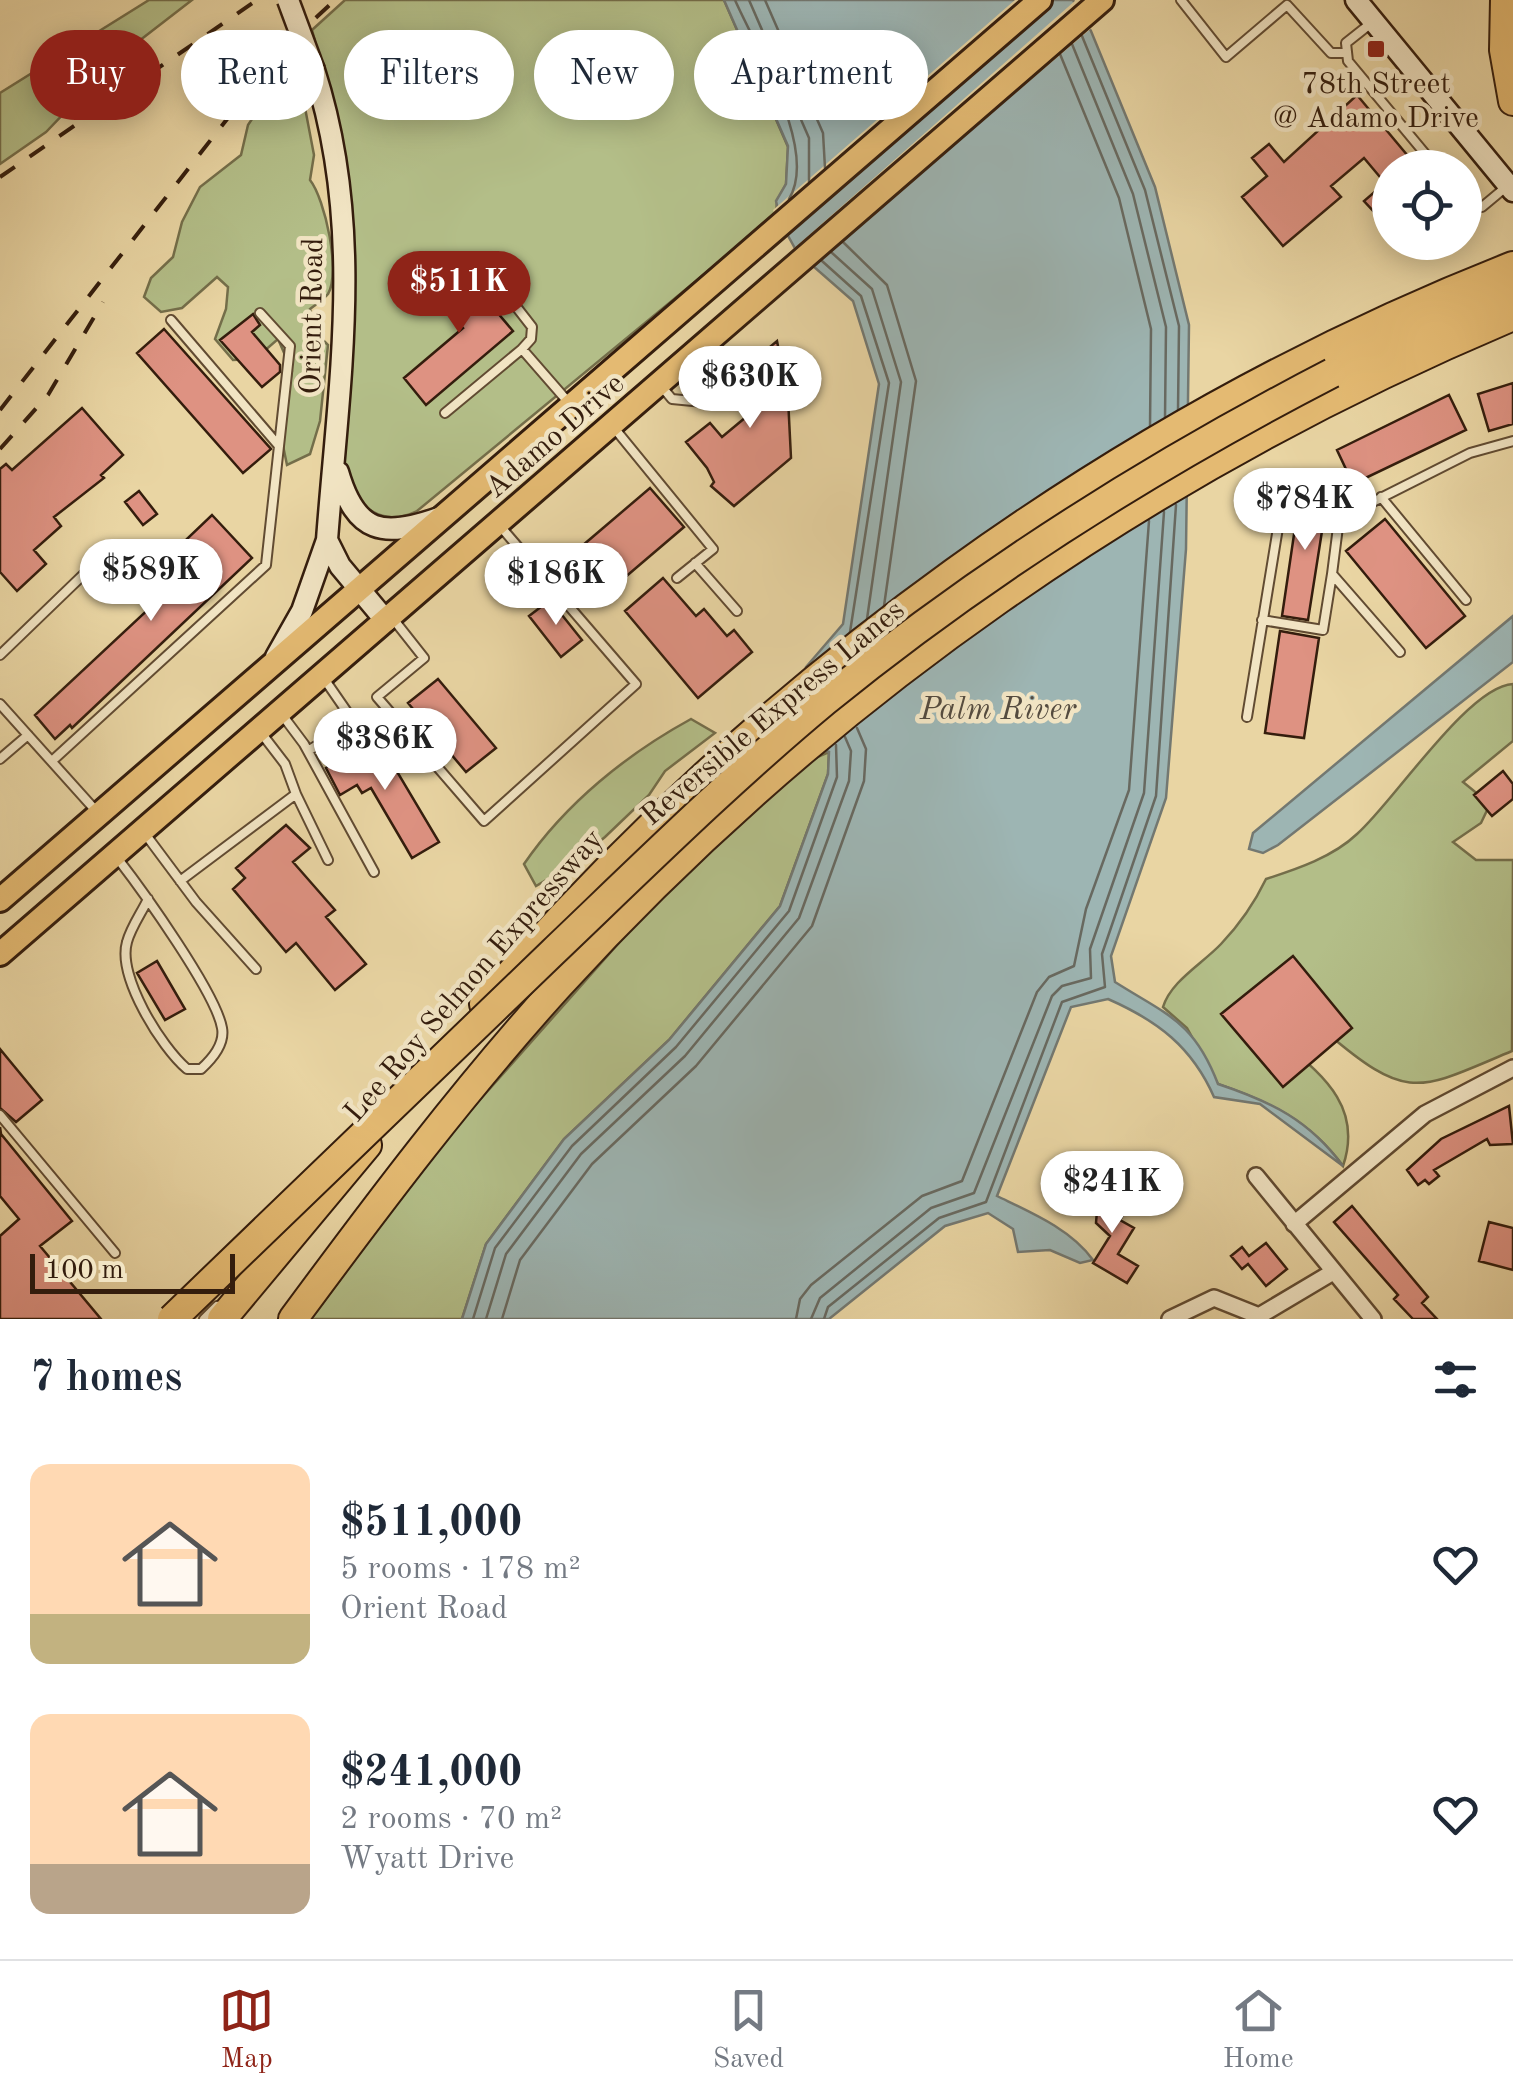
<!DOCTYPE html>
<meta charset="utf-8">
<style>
:root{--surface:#fff;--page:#f6f6f7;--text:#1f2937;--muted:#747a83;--line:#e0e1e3;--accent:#8f2418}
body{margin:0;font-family:"Old Standard TT",serif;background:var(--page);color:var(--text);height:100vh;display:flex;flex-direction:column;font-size:38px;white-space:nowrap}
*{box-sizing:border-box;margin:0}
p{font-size:32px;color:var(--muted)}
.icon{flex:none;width:55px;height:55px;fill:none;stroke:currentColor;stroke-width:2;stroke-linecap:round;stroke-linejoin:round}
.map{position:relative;height:1319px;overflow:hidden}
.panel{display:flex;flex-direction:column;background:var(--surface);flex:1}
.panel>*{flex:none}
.top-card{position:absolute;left:30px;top:30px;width:1000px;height:90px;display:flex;gap:20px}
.buttons{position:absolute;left:1372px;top:150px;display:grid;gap:20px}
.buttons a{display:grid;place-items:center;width:110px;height:110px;border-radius:50%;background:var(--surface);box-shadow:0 5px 25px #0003;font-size:50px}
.scale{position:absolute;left:30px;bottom:25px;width:205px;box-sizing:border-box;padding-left:10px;border:5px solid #341d0d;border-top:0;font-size:28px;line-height:35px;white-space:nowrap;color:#341d0d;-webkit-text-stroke:8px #f1e4c3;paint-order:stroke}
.price{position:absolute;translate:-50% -85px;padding:0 22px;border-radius:35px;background:#fff;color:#222;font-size:32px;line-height:65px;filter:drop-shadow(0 2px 5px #0008)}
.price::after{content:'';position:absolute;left:50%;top:60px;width:30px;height:22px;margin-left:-15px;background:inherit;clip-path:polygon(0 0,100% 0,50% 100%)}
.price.current{background:var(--accent);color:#fff}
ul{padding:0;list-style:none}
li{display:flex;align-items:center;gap:30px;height:250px;padding:0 30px}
li span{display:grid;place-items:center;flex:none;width:280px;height:200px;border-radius:20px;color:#555}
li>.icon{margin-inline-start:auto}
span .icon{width:120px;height:120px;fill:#fffc;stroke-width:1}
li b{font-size:42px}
h2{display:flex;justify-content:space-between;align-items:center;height:120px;padding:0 30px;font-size:42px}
.pill{padding:0 35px;border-radius:45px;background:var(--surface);box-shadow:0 5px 25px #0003;font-size:35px;line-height:90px}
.pill.current{background:var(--accent);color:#fff}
.tabs{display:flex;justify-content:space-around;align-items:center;height:140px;border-top:2px solid var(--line);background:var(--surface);font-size:28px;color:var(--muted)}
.tabs a{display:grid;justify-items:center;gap:5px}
.tabs .current{color:var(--accent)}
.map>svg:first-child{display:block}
</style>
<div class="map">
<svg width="1513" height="1319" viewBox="0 0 1513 1319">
<rect width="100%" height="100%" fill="#e9d5a3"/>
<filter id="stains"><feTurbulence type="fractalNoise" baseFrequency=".002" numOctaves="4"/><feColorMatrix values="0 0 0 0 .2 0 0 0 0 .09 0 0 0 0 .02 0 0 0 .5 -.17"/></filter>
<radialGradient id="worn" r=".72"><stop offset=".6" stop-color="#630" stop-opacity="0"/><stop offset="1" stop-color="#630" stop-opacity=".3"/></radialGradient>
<path fill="#b3be88" stroke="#746e4a" stroke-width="2.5" d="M149,0H192L117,58L46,132L0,164V93Z
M345,0H724L788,147L786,184L777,201L776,215L417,511C380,529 361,506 341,477L333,108L312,30Z
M298,71L314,155L310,180C325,199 341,272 328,294C324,299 315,305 310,309L317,334L328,345L320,421L310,454L287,465L281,436L292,371L278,339L255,359L233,360L215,339L226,309L228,287L217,277L182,308L161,312L144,297L151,278L173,257L182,222L200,187L241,155L248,125L282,74Z
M1513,684V741L1463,782L1490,804L1481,823L1453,842L1476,860H1513L1512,1051C1419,1090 1409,1103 1327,1033L1286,1045C1327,1078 1362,1110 1343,1166C1310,1121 1270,1102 1218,1084L1187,1028L1163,1007C1171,981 1202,964 1221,944C1240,924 1254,904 1266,879C1297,869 1333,857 1357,834C1392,804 1468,686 1513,684Z
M691,719L715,733L665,771L649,795L605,837L570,866L536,886L524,864C566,803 627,754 691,719Z
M829,752L828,774L780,906L669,1040L564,1139L486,1244L462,1319H311L438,1147L664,892L799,765Z"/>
<path fill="#9db5b3" stroke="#737871" stroke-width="2.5" d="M724,0H1073L1091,31L1155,187L1189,325L1186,549L1166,798L1111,956L1115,982C1167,1015 1194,1021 1218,1084C1272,1102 1309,1120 1343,1166L1260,1104L1214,1097C1192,1047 1158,1021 1108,999L1071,1007L997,1196C1030,1212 1071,1229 1093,1260L1080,1263L1050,1250L1018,1252L1013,1229L988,1213L945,1226L829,1319H462L486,1244L564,1139L669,1040L780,906L828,774L829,752L797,741L796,704L806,667L843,624L879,384L853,301L797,252L781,223L776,201L786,184L788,146Z
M1513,616V662L1278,845L1263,853L1249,849L1253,833Z"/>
<path fill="#e9d5a3" d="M1015,0H1054L783,237L773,210Z
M1076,0L1094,26L809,269L793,255L791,251Z"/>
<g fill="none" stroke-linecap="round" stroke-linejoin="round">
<path stroke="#686960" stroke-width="2.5" d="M735,0C756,48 819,150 789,199
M749,0L809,138V182
M765,0L823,133L825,168
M1082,36L1145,190L1179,326L1178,410
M1072,44L1133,194L1166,327L1165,418
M1060,54L1119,198L1151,329L1150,427
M843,242L887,285L916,381L884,606
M831,252L872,289L901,382L867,619
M822,261L861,296L889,383L850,632
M473,1319L495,1248L572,1146L676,1047L789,911L837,777L836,745
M486,1319L506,1254L581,1154L685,1056L799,918L849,781L851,751L845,737
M502,1319L520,1260L592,1164L696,1066L812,926L864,781L866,749L857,728
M796,1319L800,1299L811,1285L922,1196L962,1181L1037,992L1049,977L1074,966L1086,909L1129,790L1149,521
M811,1319L820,1298L931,1208L974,1193L1052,996L1062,986L1091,978L1090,949L1144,793L1164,512
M824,1319L828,1307L939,1218L986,1202L1062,1002L1105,987L1102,954L1156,796L1176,505"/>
</g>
<path fill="#de9282" stroke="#341d0d" stroke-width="2.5" d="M1357,95L1418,168H1390V202L1376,214L1364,201L1385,183L1364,158L1331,186L1341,197L1283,246L1242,197L1267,176L1252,158L1269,144L1284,162Z
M458,266L513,331L426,405L404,378L463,328L430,289Z
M253,314L260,325L252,332L280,365V372L262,387L220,340Z
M164,329L271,449L243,473L137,353Z
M777,341L788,398L791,458L734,506L711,486L714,482L707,468L686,442L710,423L722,437L746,417L722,387Z
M1513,383V424L1489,431L1478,394Z
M1449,395L1466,430L1353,484L1337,450Z
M82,408L123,455L101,475L104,478L54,517L61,526L34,550L46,564L17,591L0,572V469L6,464L12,470Z
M1301,487L1328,493L1308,620L1282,616Z
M650,488L684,527L616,585L582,546Z
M139,491L157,514L143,525L125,502Z
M212,515L252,558L72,728L70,725L55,739L35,715L184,576L167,558Z
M1385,519L1465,616L1426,648L1346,551Z
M663,578L696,616L704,609L727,636L734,630L752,652L698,698L625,611Z
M550,600L582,640L561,657L529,616Z
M1280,631L1319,638L1304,738L1265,733Z
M438,679L496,748L466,772L408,703Z
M377,738L439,842L412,858L371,788L362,793L357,785L340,795L326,768Z
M1503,771L1513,784V799L1492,816L1474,795Z
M286,825L310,848L293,862L335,910L326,917L366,964L335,990L296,943L286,952L233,889L245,878L236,868Z
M1293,956L1352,1028L1283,1087L1221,1014Z
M157,961L185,1009L165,1020L137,973Z
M0,1049L42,1100L16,1122L0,1108Z
M1509,1106L1513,1144L1490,1145L1487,1139L1434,1170L1439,1176L1429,1184L1425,1180L1418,1185L1407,1170L1441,1139Z
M0,1127L1,1134L72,1221L40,1246L101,1319H0V1236L19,1219L0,1196Z
M1090,1188L1126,1210L1120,1220L1134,1228L1118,1254L1138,1266L1127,1283L1093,1263L1110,1236L1096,1223L1097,1211L1084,1199Z
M1352,1206L1428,1297L1422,1303L1437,1319H1413L1394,1299L1398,1295L1334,1222Z
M1489,1222L1513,1228V1270L1479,1261Z
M1266,1243L1287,1269L1266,1286L1248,1264L1242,1269L1231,1256L1242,1247L1249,1256Z"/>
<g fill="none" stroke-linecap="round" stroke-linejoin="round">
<defs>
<path id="lane" d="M1181,0L1226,57L1287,5L1331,53H1347
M1370,24L1346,43L1348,61L1437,168
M1465,201L1470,207H1482L1506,187
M511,300L532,327L531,339L522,349
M260,313L290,346L279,446
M662,387L672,399L703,402
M445,413L522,349L569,403
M615,429L713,549L677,578
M1381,497L1466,600
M695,563L737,611
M394,620L424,658L377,697L484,821L636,684L500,526
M1262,620L1323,630L1332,574
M1400,652L1332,574L1339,519L1470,453L1513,441
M0,655L112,547
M0,704L97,812
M283,716L304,744L374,872
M1247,717L1285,485C1314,464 1338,486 1351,512
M262,734L285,764L296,794
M308,751L354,722L325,680
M0,759L28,735
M52,761L266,565L279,446L171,320
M146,835L196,902L256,969
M118,859C142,890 216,993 222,1028C225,1044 212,1059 201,1069H187C161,1047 117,976 127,942C131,927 142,912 148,899
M180,881L296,794L328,860
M0,1115L115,1253
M204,1319L217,1306"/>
<path id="street" d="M1256,1176L1373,1319
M1294,1224L1425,1114L1513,1068
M1170,1319L1214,1298L1259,1316L1333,1272"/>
<path id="secondary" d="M1356,0L1513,191
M314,70C365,227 339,380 327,540L340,566L386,621
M338,472C356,534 383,538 439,518
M276,657L302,611L327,540"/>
<path id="primary" d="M0,900L1040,0
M0,954L1102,0"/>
<path id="highway" d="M1505,0L1504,50L1513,101
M1332,373L1513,292
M484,1004C760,683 1118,421 1513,266
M222,1319L367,1145
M293,1319C378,1204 463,1091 559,985C824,695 1151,468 1513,316"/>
</defs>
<use href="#lane" stroke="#614b32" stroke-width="12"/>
<use href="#street" stroke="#614b32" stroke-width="20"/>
<use href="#secondary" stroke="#341d0d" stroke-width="25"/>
<use href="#primary" stroke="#341d0d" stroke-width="28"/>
<use href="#highway" stroke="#341d0d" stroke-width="32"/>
<use href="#lane" stroke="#f1e4c3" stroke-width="8"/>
<use href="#street" stroke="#f1e4c3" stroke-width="15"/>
<use href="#secondary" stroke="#f1e4c3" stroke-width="20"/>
<use href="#primary" stroke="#e4ba72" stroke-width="22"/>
<use href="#highway" stroke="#e4ba72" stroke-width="28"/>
<path stroke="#341d0d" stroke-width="4" stroke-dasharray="18 18" stroke-linecap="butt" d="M0,177L257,0
M0,410L238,105L296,36L335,0
M0,449L48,395L103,302"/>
<defs>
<path id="secondary-bridge" d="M288,0L314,70"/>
<path id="highway-bridge" d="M172,1319C299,1197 426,1074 553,952C642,867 730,780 825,701C982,573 1152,466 1332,373"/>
</defs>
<use href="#secondary-bridge" stroke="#341d0d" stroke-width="25" stroke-linecap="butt"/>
<use href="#highway-bridge" stroke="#341d0d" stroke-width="32" stroke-linecap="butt"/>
<use href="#secondary-bridge" stroke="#f1e4c3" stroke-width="20"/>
<use href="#highway-bridge" stroke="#e4ba72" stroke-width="28"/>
</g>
<rect fill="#8f2418" stroke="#f1e4c3" stroke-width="4" x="1366" y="39" width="20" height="20" rx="5"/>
<g text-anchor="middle" stroke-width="9" stroke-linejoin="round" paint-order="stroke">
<g font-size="30" fill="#341d0d" stroke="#f1e4c3">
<text x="1376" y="93">78th Street<tspan x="1376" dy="34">@ Adamo Drive</tspan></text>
</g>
<g font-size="30" fill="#341d0d" stroke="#f1e4c3">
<text transform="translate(311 316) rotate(-89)" y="10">Orient Road</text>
<text transform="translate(554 435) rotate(-41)" y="10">Adamo Drive</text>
<text transform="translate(772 712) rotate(-40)" y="10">Reversible Express Lanes</text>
<text transform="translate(473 975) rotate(-49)" y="10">Lee Roy Selmon Expressway</text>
</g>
<g font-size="32" font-style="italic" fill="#544b3f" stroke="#f1e4c3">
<text x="998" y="719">Palm River</text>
</g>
</g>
<rect width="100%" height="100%" filter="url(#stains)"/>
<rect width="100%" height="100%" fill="url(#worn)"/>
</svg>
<div class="buttons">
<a><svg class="icon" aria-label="locate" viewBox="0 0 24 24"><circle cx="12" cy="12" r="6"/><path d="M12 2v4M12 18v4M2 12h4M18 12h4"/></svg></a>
</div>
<div class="scale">100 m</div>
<b class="price current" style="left:459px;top:336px">$511K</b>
<b class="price" style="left:750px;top:431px">$630K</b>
<b class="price" style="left:1305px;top:553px">$784K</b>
<b class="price" style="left:151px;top:624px">$589K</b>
<b class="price" style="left:556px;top:628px">$186K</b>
<b class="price" style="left:385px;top:793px">$386K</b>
<b class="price" style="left:1112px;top:1236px">$241K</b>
<div class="top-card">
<a class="pill current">Buy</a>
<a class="pill">Rent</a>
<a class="pill">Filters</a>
<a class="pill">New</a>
<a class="pill">Apartment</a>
</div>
</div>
<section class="panel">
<h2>7 homes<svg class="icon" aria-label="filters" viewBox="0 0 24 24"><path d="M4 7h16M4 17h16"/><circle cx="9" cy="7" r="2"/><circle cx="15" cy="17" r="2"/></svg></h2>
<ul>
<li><span style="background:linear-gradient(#ffd9b3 75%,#c2b280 0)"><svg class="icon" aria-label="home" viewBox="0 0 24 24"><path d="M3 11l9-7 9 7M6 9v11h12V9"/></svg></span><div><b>$511,000</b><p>5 rooms · 178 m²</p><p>Orient Road</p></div><svg class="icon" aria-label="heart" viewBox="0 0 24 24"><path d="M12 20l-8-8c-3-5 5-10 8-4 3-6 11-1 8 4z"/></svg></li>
<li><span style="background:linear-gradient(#ffd9b3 75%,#b9a48a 0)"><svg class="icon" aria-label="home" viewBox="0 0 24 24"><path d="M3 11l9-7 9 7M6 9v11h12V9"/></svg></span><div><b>$241,000</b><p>2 rooms · 70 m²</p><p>Wyatt Drive</p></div><svg class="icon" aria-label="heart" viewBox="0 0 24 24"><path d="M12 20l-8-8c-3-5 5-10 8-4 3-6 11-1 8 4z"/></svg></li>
</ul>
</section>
<nav class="tabs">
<a class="current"><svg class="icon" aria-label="map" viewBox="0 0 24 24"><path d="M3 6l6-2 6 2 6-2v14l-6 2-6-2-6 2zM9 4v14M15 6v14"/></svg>Map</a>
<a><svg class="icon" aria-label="saved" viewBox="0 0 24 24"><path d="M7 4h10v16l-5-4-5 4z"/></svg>Saved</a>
<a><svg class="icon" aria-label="home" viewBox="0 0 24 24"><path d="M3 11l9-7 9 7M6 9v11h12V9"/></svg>Home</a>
</nav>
